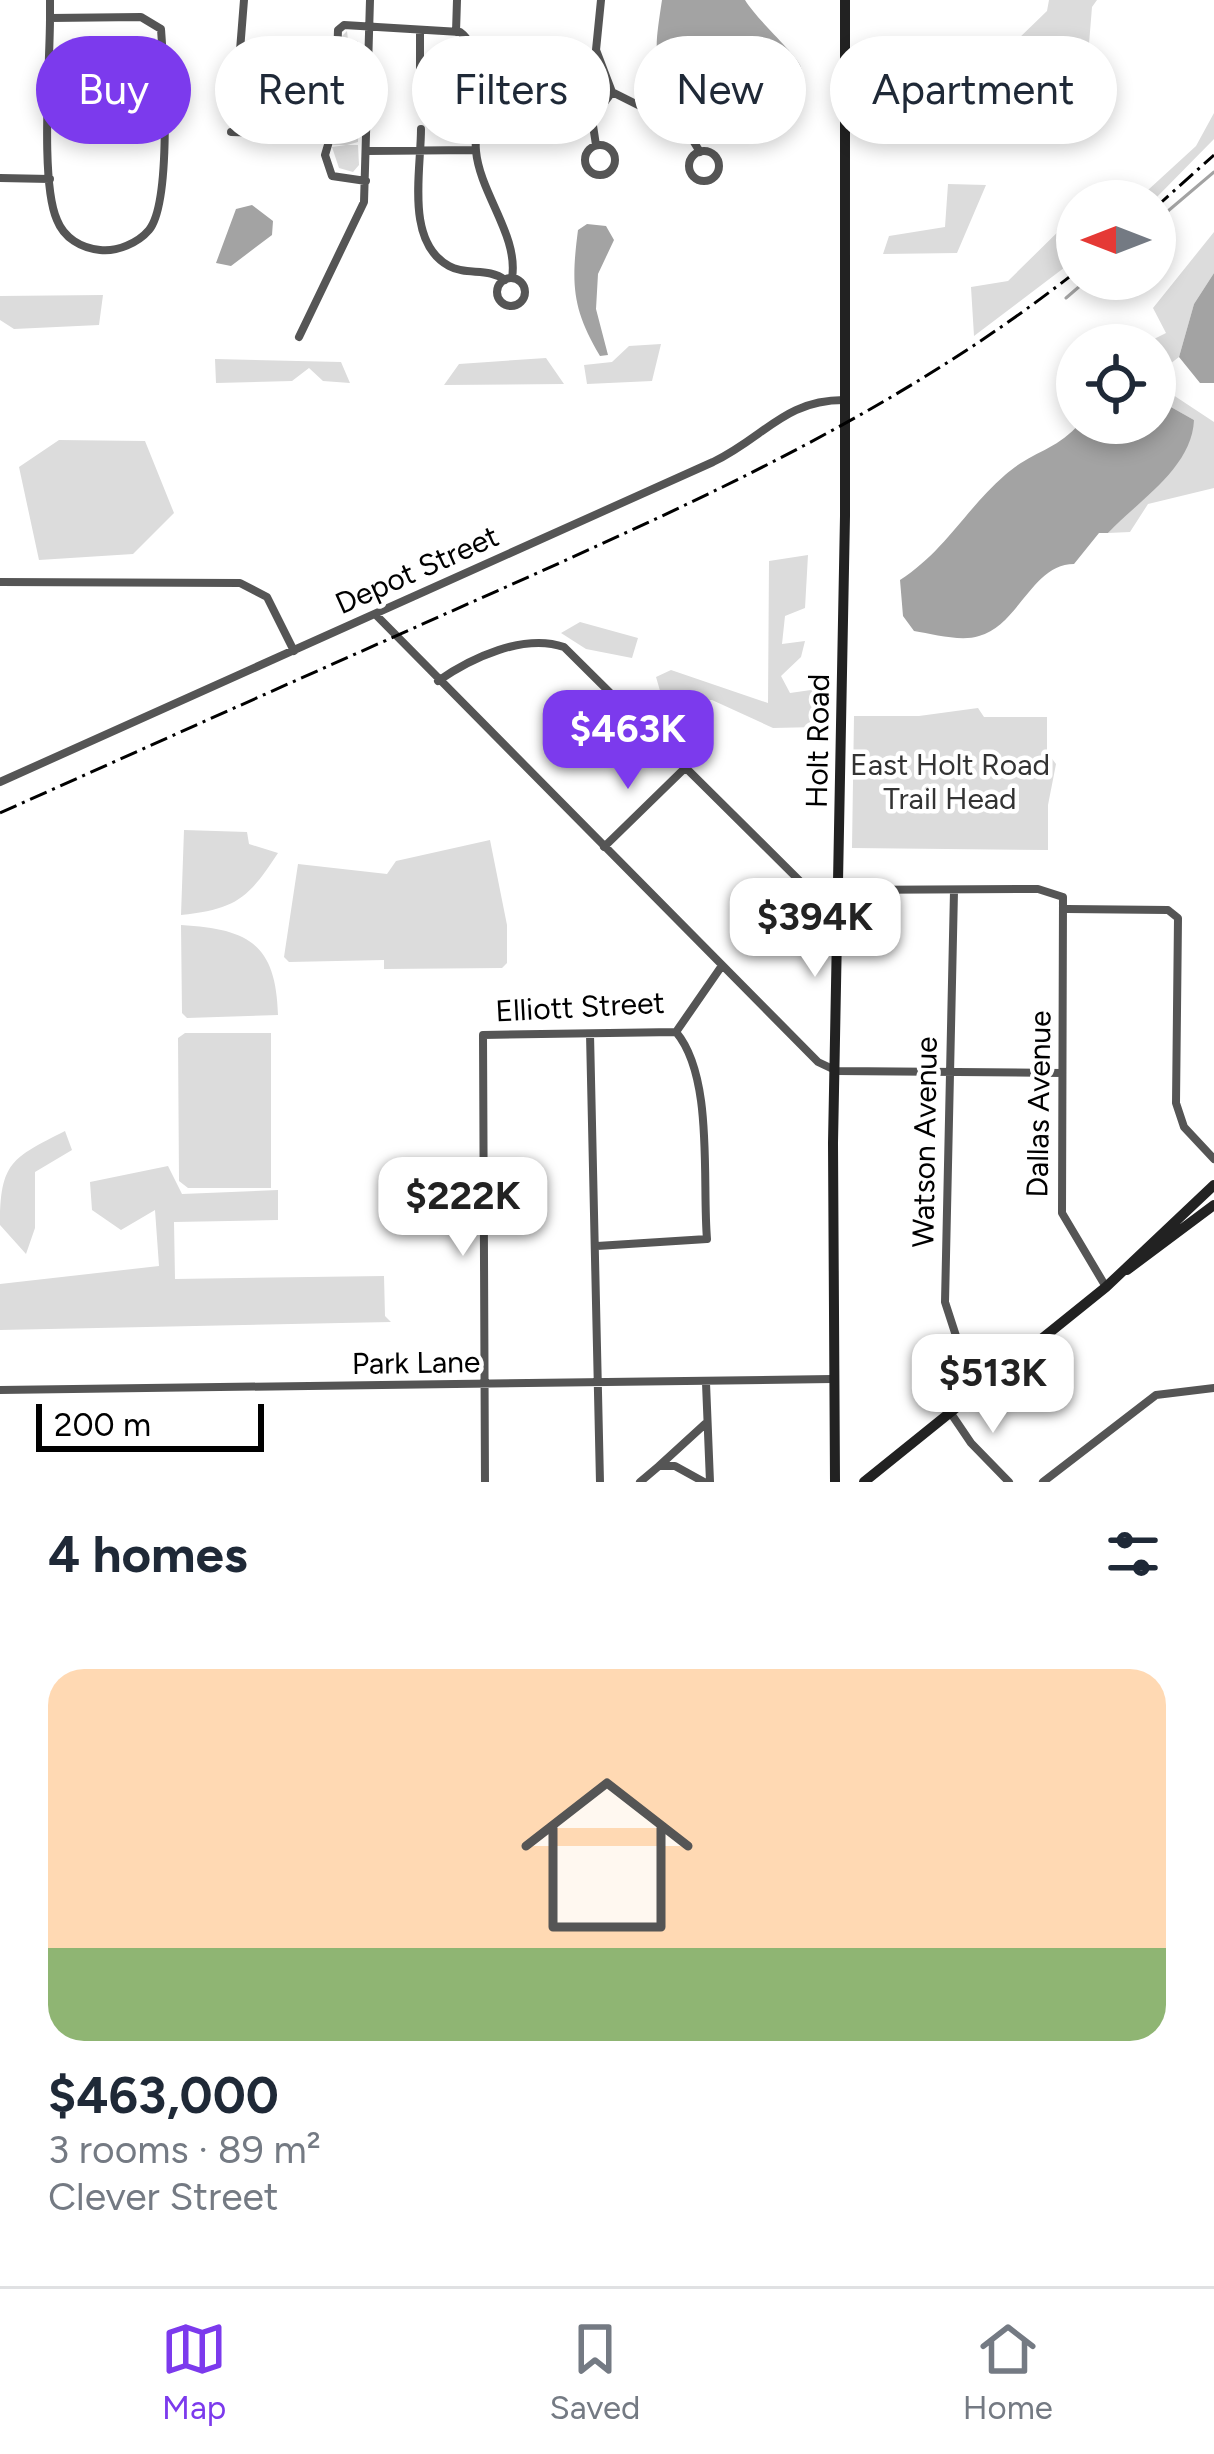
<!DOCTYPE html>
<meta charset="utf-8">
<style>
:root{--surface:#fff;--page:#f2f2f3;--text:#1f2937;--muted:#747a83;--line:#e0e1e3;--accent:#7c3aed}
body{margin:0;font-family:Figtree,sans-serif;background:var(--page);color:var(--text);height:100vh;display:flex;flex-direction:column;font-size:45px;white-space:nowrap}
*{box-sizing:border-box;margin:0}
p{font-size:39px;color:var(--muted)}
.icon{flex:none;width:66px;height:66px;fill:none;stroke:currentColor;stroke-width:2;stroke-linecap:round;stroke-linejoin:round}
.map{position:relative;height:1482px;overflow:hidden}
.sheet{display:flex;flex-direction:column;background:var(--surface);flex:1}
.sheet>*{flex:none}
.hud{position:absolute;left:36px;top:36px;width:1143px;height:108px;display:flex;gap:24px}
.needle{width:78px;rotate:270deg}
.tools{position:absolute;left:1056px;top:180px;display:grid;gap:24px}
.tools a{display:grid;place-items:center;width:120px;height:120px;border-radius:50%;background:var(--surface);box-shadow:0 6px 18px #0003;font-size:60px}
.scale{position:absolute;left:36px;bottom:30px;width:228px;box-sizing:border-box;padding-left:12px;border:6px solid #000;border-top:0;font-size:33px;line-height:42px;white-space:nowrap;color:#000;-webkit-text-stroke:9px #fff;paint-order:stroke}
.price{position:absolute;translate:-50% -102px;padding:0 27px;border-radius:24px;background:#fff;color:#222;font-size:39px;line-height:78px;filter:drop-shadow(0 3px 6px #0008)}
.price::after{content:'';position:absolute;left:50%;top:72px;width:36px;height:27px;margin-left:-18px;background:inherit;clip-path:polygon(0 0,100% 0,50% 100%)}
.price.selected{background:var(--accent);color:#fff}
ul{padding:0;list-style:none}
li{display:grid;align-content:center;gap:24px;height:636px;padding:0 48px}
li+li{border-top:3px solid var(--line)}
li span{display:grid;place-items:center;height:372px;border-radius:36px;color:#555}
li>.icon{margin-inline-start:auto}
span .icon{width:216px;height:216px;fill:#fffc;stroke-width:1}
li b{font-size:51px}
h2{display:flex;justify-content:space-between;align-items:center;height:144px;padding:0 48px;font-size:51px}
.chip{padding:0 42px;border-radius:54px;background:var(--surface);box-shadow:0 6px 18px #0003;font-size:42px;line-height:108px}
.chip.selected{background:var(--accent);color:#fff}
.tabs{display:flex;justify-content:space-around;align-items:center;height:168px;border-top:3px solid var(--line);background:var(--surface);font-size:33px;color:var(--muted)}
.tabs a{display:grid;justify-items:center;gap:6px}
.tabs .selected{color:var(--accent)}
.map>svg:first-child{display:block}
</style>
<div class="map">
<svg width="1214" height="1482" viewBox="0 0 1214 1482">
<rect width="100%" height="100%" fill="#fff"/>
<path fill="#dcdcdc" d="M1049,0H1097L1092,7L1086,81L964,94L945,71L991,65L1047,11Z
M347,31L348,40L358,41V142L347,145H358L359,165L353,172L339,168L332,147L346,145H333L341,125L342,36Z
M1214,113V139L1153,201H1090L1106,185L1148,190L1196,146Z
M948,184L986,185L957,253L883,254L889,236L945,227Z
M1077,213V258L974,336L971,287L1008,281Z
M1214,232V273L1194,304L1179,357L1166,367L1154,339L1166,333L1153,308Z
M103,295L99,325L14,329L0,320V296Z
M661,344L652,381L587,384L584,365L612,362L629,346Z
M546,358L564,384L444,385L459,364Z
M215,359L341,362L350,383L323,381L309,368L292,381L216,383Z
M1155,383L1214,422V488L1148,504L1130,532L1108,533L1194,420L1155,398Z
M59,440L145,441L174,513L133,554L39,560L19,467Z
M808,555L805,608L785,616L782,644L805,641L801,657L781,676L790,693L818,689L817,727L773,728L712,700L663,701L656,677L671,670L768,703L769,561Z
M580,622L638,638L632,658L586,649L561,633Z
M978,708L984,717H1047V752L1056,764L1048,805V850L852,848L854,716H919Z
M184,830L247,832L249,844L278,853C248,899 236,909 181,915Z
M490,840L507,925V963L502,968L384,969V960L289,962L284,957L298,864L387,874L396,861Z
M181,925C249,929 276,944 278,1015L187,1018L182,1013Z
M185,1033H271V1188H188L179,1181L178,1038Z
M65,1131L72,1150L35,1172V1228L26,1254L0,1225C0,1162 12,1158 65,1131Z
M168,1166L182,1194L278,1190V1220L174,1222L175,1279L384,1276L385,1316L391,1322L0,1330V1284L159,1266L155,1210L121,1230L92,1210L90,1182Z"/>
<path fill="#a3a3a3" d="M662,0H745C758,21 795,53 800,65C815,101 784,138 750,140L736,103L720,86C649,79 652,66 662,0Z
M252,205L273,221L272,235L231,266L216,263L236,209Z
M587,224L606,226L614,240L598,274L596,309L608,355L600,356C572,309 571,284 578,230Z
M1214,273V383H1200L1179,357L1194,304Z
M1155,398L1194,420C1192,468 1139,500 1108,533H1099L1074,564C1032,564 1019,625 979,636C961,642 933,634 914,631L903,616L900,580C945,551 965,510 1005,475C1032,451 1056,451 1080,423H1155Z"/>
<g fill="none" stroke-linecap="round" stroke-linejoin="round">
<path stroke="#a3a3a3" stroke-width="3" d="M1155,222L1214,172
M1066,298L1088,279"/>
<path stroke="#555" stroke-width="8" d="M50,0V18C50,65 40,182 57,220C64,238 81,248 100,250C117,252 138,243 149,230C172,202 164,68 161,29L141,17L50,18
M244,0L239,63L335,61
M601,0L596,50L612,92L686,129L700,152
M420,30V69
M456,32L457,0
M421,129C421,171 405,242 449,266C467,276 488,267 505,280
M231,132L331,135
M585 160a15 15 0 1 1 30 0a15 15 0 1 1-30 0Z
M596,145L592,119L612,92
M366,151L476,150
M689 166a15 15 0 1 1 30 0a15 15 0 1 1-30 0Z
M0,178L50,179
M366,181L332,176L325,155L335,121L338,30L344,25L460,32C489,53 473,119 476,151C480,194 519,236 512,278
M497 292a14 14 0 1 1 28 0a14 14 0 1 1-28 0Z
M299,337L364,202L370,0
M0,582L240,583L267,597L294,651
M377,616L818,1062L837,1071L1062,1073
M438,681C471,658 524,633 564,647L824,905L839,912
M0,782L713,462C765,437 784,400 844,400
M604,847L684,769
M839,890L1038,889L1063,897L1062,1213L1106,1287
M954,891L945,1302L958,1342L989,1381
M1067,909L1168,910L1178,918L1176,1103L1184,1127L1214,1159
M590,1034L600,1482
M597,1246L707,1239C702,1181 714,1077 676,1032
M706,1383L710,1482
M0,1390L832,1379
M950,1412L971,1443L1009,1482
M659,1466L705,1424
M485,1482L483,1035L676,1032L721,967
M640,1482L659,1466H675L704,1482
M1043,1482L1156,1395L1214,1388"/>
<path stroke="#222" stroke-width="10" d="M1127,1270L1214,1205
M835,1482L833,1143L845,516V0
M864,1482L1106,1287L1214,1185"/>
<path stroke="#000" stroke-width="3" stroke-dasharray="18 6 3 6" stroke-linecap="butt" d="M1155,208L1214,155
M0,813C169,737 337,662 506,587C709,496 900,410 1077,271"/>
</g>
<g text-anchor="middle" stroke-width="9" stroke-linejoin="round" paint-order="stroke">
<g font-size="30" fill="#000" stroke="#fff">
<text transform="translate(417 570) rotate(-24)" y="10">Depot Street</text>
<text transform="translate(818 741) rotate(-89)" y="10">Holt Road</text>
<text transform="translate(580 1007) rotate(-3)" y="10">Elliott Street</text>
<text transform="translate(1039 1104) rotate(-89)" y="10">Dallas Avenue</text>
<text transform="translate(925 1142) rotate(-89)" y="10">Watson Avenue</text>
<text transform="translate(416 1363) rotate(-1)" y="10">Park Lane</text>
</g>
<g font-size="30" fill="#333" stroke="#fff">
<text x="950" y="775">East Holt Road<tspan x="950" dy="34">Trail Head</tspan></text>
</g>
</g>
</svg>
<div class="tools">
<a><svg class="needle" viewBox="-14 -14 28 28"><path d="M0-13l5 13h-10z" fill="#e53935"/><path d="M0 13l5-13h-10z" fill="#747a83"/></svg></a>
<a><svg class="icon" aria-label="locate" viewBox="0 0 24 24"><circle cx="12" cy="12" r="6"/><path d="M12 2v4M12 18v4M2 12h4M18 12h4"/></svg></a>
</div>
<div class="scale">200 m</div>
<b class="price selected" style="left:628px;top:792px">$463K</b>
<b class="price" style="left:815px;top:980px">$394K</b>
<b class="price" style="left:463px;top:1259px">$222K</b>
<b class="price" style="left:993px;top:1436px">$513K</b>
<div class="hud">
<a class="chip selected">Buy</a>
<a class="chip">Rent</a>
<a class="chip">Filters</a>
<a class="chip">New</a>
<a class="chip">Apartment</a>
</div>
</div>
<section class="sheet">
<h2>4 homes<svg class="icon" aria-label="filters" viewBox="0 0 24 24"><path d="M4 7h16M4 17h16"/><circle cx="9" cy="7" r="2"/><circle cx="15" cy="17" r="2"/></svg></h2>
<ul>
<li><span style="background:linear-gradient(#ffd9b3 75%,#8fb573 0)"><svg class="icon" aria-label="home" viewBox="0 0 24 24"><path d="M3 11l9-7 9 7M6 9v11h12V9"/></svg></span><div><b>$463,000</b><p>3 rooms · 89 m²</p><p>Clever Street</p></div></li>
</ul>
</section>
<nav class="tabs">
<a class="selected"><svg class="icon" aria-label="map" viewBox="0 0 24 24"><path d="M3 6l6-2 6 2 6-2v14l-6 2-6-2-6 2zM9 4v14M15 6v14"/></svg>Map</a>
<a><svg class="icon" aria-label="saved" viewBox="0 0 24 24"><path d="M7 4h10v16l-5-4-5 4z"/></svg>Saved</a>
<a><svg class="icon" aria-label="home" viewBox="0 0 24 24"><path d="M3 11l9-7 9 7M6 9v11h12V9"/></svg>Home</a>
</nav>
